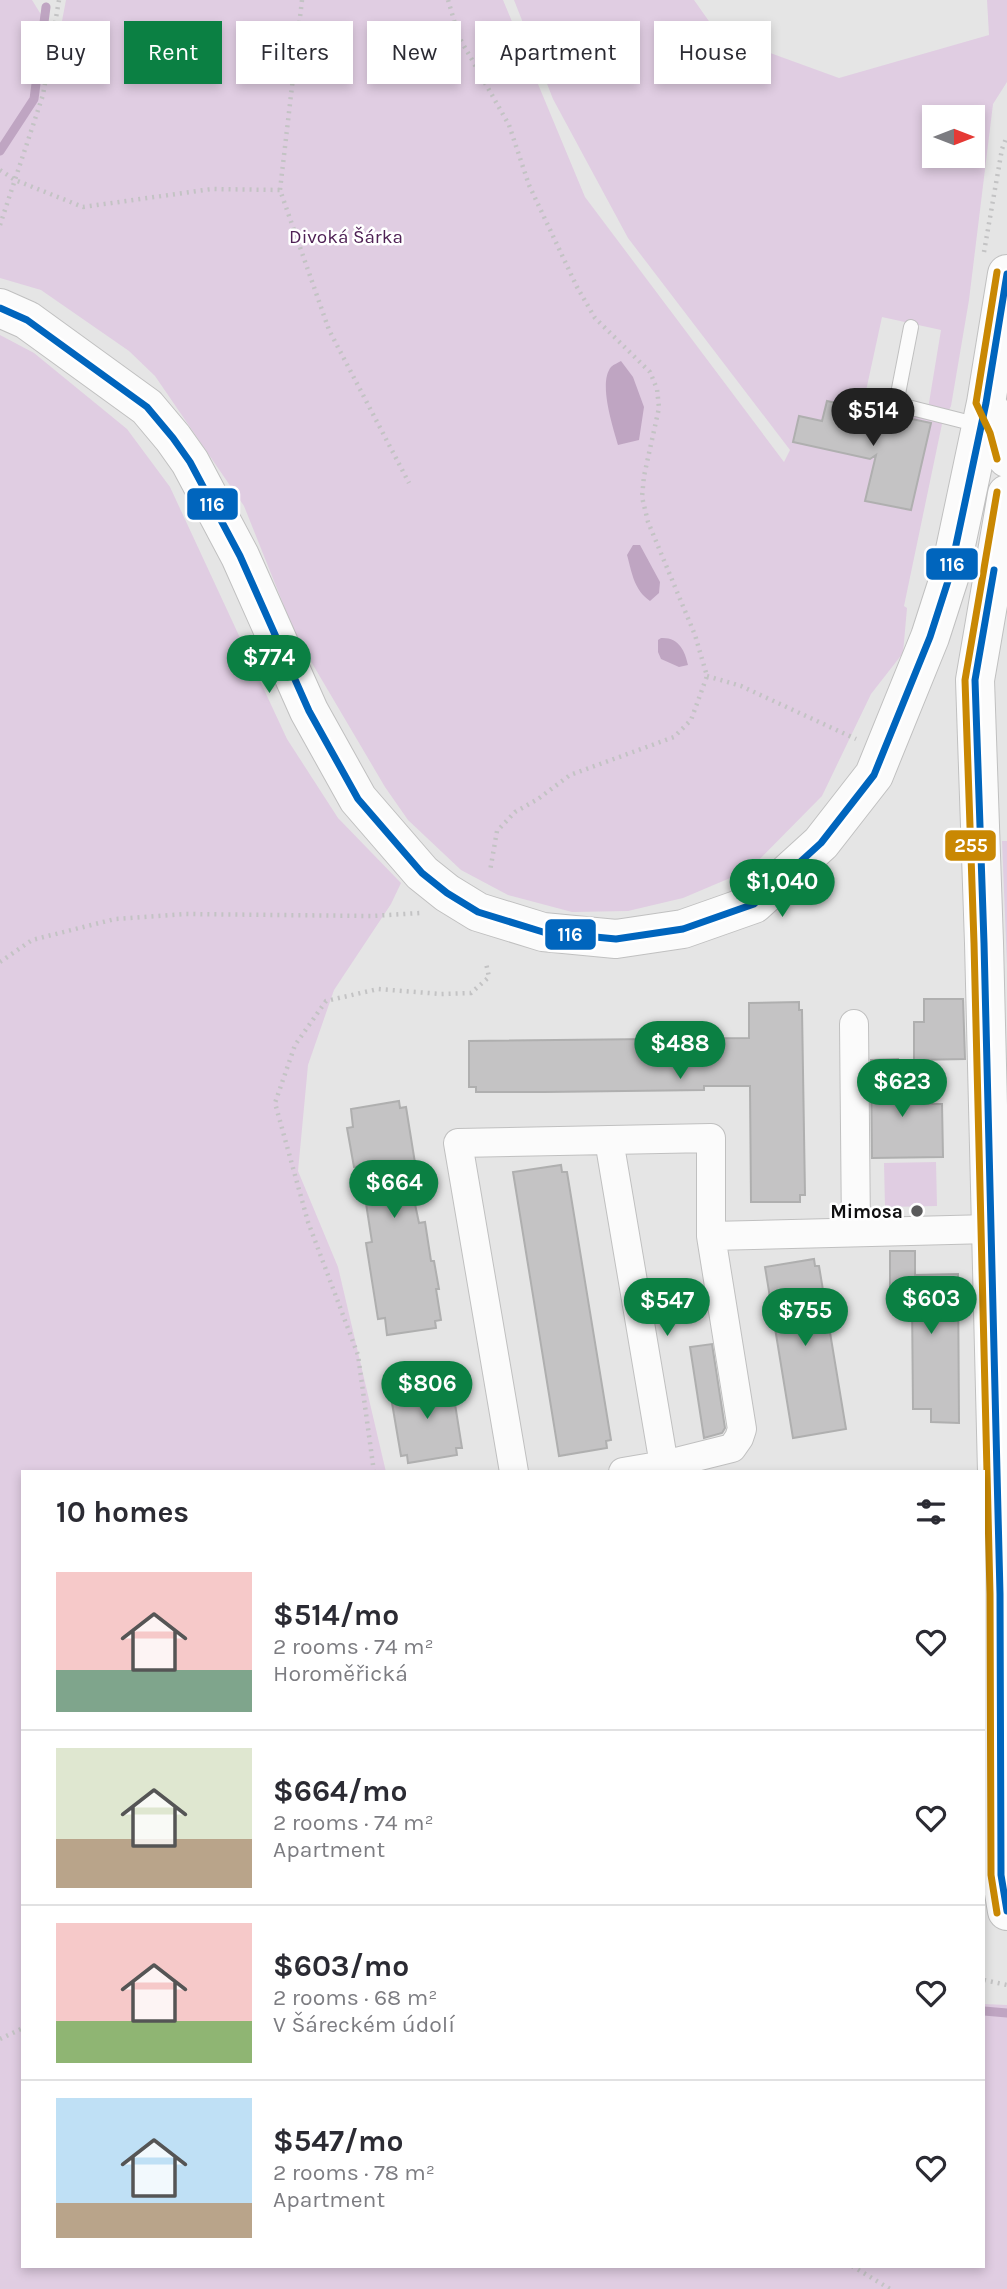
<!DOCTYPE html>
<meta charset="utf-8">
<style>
:root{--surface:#fff;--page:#f2f2f3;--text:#2b2b33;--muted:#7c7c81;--line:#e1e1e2;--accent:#0b8043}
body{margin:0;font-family:Karla,sans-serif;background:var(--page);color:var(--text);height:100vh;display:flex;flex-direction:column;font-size:26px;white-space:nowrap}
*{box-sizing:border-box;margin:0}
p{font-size:23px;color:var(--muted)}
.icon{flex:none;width:38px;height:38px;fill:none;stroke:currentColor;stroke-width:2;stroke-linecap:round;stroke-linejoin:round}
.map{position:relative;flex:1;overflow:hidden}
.panel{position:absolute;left:21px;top:1470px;width:964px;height:798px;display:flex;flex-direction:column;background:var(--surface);border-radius:0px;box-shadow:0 4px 10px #0003}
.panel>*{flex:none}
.top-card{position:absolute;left:21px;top:21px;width:966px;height:63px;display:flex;gap:14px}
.needle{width:46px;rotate:90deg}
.fabs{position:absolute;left:922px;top:105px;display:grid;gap:14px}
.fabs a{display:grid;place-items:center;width:63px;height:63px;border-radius:0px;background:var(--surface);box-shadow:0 4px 10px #0003;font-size:35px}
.price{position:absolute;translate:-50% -60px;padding:0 16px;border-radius:24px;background:var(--accent);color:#fff;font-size:23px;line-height:46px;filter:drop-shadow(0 2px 4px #0008)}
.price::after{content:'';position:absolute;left:50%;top:42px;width:21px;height:16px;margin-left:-10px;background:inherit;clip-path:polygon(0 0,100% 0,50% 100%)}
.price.active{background:#222;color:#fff}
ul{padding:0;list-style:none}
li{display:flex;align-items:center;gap:21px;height:175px;padding:0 35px}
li+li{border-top:2px solid var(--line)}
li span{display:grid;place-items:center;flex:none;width:196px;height:140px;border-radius:0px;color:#555}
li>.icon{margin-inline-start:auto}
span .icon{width:84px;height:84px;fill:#fffc;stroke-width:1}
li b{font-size:30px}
h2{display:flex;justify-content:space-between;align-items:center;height:84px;padding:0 35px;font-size:30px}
.chip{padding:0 24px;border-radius:0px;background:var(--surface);box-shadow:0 4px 10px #0003;font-size:24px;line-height:63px}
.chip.active{background:var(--accent);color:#fff}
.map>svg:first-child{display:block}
</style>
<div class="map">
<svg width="1007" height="2289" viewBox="0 0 1007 2289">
<rect width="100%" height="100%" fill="#e5e5e5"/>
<path fill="#e0cde2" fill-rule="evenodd" d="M0,0H32L58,42L66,0H503L585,197L784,462L790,450L628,238L553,99L514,0H694L718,34L839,78L989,35L987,0H1007V82L993,104L969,300L951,406L942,424L904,606L907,608L903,653L871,694L822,796L749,870L683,898L628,911L572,912L508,895L461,870L408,820L385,787L296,636L244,506L155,376L129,351L41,290L0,278ZM934,117H973V156H934ZM882,317L941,330L927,415L864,400Z
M0,335L34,353L127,429L170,487L287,739L338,818L401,883L391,904L334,990L308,1065L298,1171L338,1267L386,1472H23V2266H984V2004L1007,2005V2289H0Z
M1002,841H1007V965Z
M936,1162L937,1206L885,1207L884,1163Z"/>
<path fill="#bfa5c2" d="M621,361L633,377L644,407L639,440L618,445C613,427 598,383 611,367C614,364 618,363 621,361Z
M633,545H640L660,582L659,593L650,601C634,590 632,573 627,555Z
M661,638C679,637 685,651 688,665L679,667L661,659L658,652V640Z"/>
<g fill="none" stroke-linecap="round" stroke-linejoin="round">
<path stroke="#bfa5c2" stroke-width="9" d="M0,151L34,99L46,7
M984,2011L1007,2013"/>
</g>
<path fill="#c4c3c4" stroke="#afafaf" stroke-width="2" d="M827,401L931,423L911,510L865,501L876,455L870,459L793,442L799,416L822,421Z
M924,999H963L965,1059L914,1060V1022H924Z
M799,1002V1010H802L805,1195H800V1202H751L750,1086H704V1090L545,1092H476V1087H469V1041L749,1038V1003Z
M898,1059L899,1104H942L943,1157L872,1158L871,1060Z
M399,1101L400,1108L406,1107L416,1169L410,1170L411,1176H409L419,1223L425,1222L431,1261H434L439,1289H436L441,1320L435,1321L436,1328L387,1335L385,1318L378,1319L366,1243L372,1242L363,1184L360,1166L354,1167L347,1128L353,1127L351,1109Z
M561,1165L562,1172H567L611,1440L606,1441L607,1448L559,1456L513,1172Z
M890,1251H915V1275L958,1274L959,1423L931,1422V1409H913L912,1298H890Z
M814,1259L815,1266H819L846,1429L793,1438L765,1267Z
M712,1344L725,1428L722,1433L704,1438L690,1347Z
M444,1380L445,1387L452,1385L462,1448H456L457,1455L408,1463L407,1455L401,1456L391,1397L397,1396L396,1388Z"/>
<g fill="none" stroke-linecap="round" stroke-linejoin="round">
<defs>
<path id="lane" d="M911,327L896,404L979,425"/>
<path id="street" d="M854,1024L856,1232
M609,1140L664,1465L623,1472
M711,1236L990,1229
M514,1472L458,1143L711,1138V1236L742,1429L739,1438L732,1448L664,1465"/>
<path id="secondary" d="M0,308L27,320L147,407L173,438L190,462L240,556L309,711L358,799L422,873L447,893L478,912L543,932L616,939L683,929L754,904L821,843L874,775L930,637L949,578L986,403L1007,274
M986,403C997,421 1005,437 1007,458
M1007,494L975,680L984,943L1000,1594L1001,1875L1007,1911"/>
</defs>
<use href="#lane" stroke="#c0c0c0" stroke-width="16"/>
<use href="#street" stroke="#c0c0c0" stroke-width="30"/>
<use href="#secondary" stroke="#c0c0c0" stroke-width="40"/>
<path stroke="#c3c3c4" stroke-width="4.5" stroke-dasharray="2 5" stroke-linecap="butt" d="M302,0L280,190L329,330L409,483
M448,0L459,37L509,125L529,185L577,287L595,318L650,372L657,389L659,408L644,476L642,497L648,522L695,635L707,676L691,720L674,737L570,775L538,799L515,812L497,831L490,871
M0,170L15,180L83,207L212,189L280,190
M0,225L43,95L59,0
M984,252L1002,149L1007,136
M707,676L741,686L856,739
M0,962L32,940L115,919L186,914L372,916L420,913
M374,1472L358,1355L308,1222L275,1103L295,1045L326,1001L378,989L441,994L471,993L489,977L486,963
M984,1980L1007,1985
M0,2039L23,2028
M852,2266L890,2289"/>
<use href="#lane" stroke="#fbfbfb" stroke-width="14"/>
<use href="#street" stroke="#fbfbfb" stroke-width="28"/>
<use href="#secondary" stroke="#fbfbfb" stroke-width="38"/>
<defs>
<path id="bus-1" d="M0,308L27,320L147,407L173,438L190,462L240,556L309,711L358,799L422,873L447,893L478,912L543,932L616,939L683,929L754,904L821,843L874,775L930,637L949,578L986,403L1007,274
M994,570L975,680L984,943L1000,1594L1001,1875L1007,1911"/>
<path id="bus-2" d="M997,459L990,433L976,403L997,272
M997,1913L991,1875L990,1594L974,943L965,680L997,492"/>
</defs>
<use href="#bus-1" stroke="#fff" stroke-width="12"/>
<use href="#bus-2" stroke="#fff" stroke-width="12"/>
<use href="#bus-1" stroke="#0065bd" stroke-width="7"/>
<use href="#bus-2" stroke="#c98803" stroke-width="7"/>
</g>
<circle fill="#5a5a5b" stroke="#fff" stroke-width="2.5" cx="917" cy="1211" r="7"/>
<g text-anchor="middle" stroke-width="5" stroke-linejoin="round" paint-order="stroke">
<g font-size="19" fill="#4f2155" stroke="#fff">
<text x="346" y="243">Divoká Šárka</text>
</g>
<g font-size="19" font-weight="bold" fill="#0f0f10" stroke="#fff" text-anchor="end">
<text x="903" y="1218">Mimosa</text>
</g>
</g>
<g stroke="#fff" stroke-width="2.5">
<rect x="186" y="487" width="53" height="34" rx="7" fill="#0065bd"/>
<rect x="925" y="547" width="54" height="34" rx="7" fill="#0065bd"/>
<rect x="944" y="829" width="53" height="33" rx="7" fill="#c98803"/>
<rect x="544" y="918" width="53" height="33" rx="7" fill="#0065bd"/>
</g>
<g font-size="19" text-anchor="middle" font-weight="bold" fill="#fff">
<text x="212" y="511">116</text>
<text x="952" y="571">116</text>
<text x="971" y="852">255</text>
<text x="570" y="941">116</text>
</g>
</svg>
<div class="fabs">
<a><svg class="needle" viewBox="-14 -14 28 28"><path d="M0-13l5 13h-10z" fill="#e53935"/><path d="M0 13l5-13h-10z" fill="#7c7c81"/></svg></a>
</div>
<b class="price active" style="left:873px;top:448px">$514</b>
<b class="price" style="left:269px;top:695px">$774</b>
<b class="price" style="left:782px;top:919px">$1,040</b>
<b class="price" style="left:680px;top:1081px">$488</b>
<b class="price" style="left:902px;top:1119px">$623</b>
<b class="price" style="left:394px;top:1220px">$664</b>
<b class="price" style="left:931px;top:1336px">$603</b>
<b class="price" style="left:667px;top:1338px">$547</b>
<b class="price" style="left:805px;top:1348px">$755</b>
<b class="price" style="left:427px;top:1421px">$806</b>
<div class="top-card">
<a class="chip">Buy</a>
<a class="chip active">Rent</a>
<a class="chip">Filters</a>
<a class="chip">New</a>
<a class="chip">Apartment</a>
<a class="chip">House</a>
</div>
<section class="panel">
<h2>10 homes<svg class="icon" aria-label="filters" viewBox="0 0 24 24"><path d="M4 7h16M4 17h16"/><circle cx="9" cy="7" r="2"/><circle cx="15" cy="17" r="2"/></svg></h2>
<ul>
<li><span style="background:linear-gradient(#f6c9c9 70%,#7fa58c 0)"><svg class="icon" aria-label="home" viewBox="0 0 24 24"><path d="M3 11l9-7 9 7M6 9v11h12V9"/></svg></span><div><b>$514/mo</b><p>2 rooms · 74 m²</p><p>Horoměřická</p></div><svg class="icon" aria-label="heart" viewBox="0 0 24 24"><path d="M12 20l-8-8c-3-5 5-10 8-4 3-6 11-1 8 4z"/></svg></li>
<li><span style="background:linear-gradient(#dfe7d0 65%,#b9a48a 0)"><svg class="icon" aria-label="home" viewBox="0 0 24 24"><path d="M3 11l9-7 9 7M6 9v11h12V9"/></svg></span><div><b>$664/mo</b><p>2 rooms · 74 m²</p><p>Apartment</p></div><svg class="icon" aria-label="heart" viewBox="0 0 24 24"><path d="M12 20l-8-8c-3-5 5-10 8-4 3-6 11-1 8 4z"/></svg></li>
<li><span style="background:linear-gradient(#f6c9c9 70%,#8fb573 0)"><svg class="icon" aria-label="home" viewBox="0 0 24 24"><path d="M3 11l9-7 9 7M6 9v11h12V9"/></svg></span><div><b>$603/mo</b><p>2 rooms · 68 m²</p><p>V Šáreckém údolí</p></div><svg class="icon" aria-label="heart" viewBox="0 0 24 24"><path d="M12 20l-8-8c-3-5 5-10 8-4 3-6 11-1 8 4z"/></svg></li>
<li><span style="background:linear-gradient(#bfe0f5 75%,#b9a48a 0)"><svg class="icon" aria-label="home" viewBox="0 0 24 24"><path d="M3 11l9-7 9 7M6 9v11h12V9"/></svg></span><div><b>$547/mo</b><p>2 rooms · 78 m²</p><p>Apartment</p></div><svg class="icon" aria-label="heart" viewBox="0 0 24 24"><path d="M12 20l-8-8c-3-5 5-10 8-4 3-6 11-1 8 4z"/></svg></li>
</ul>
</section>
</div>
